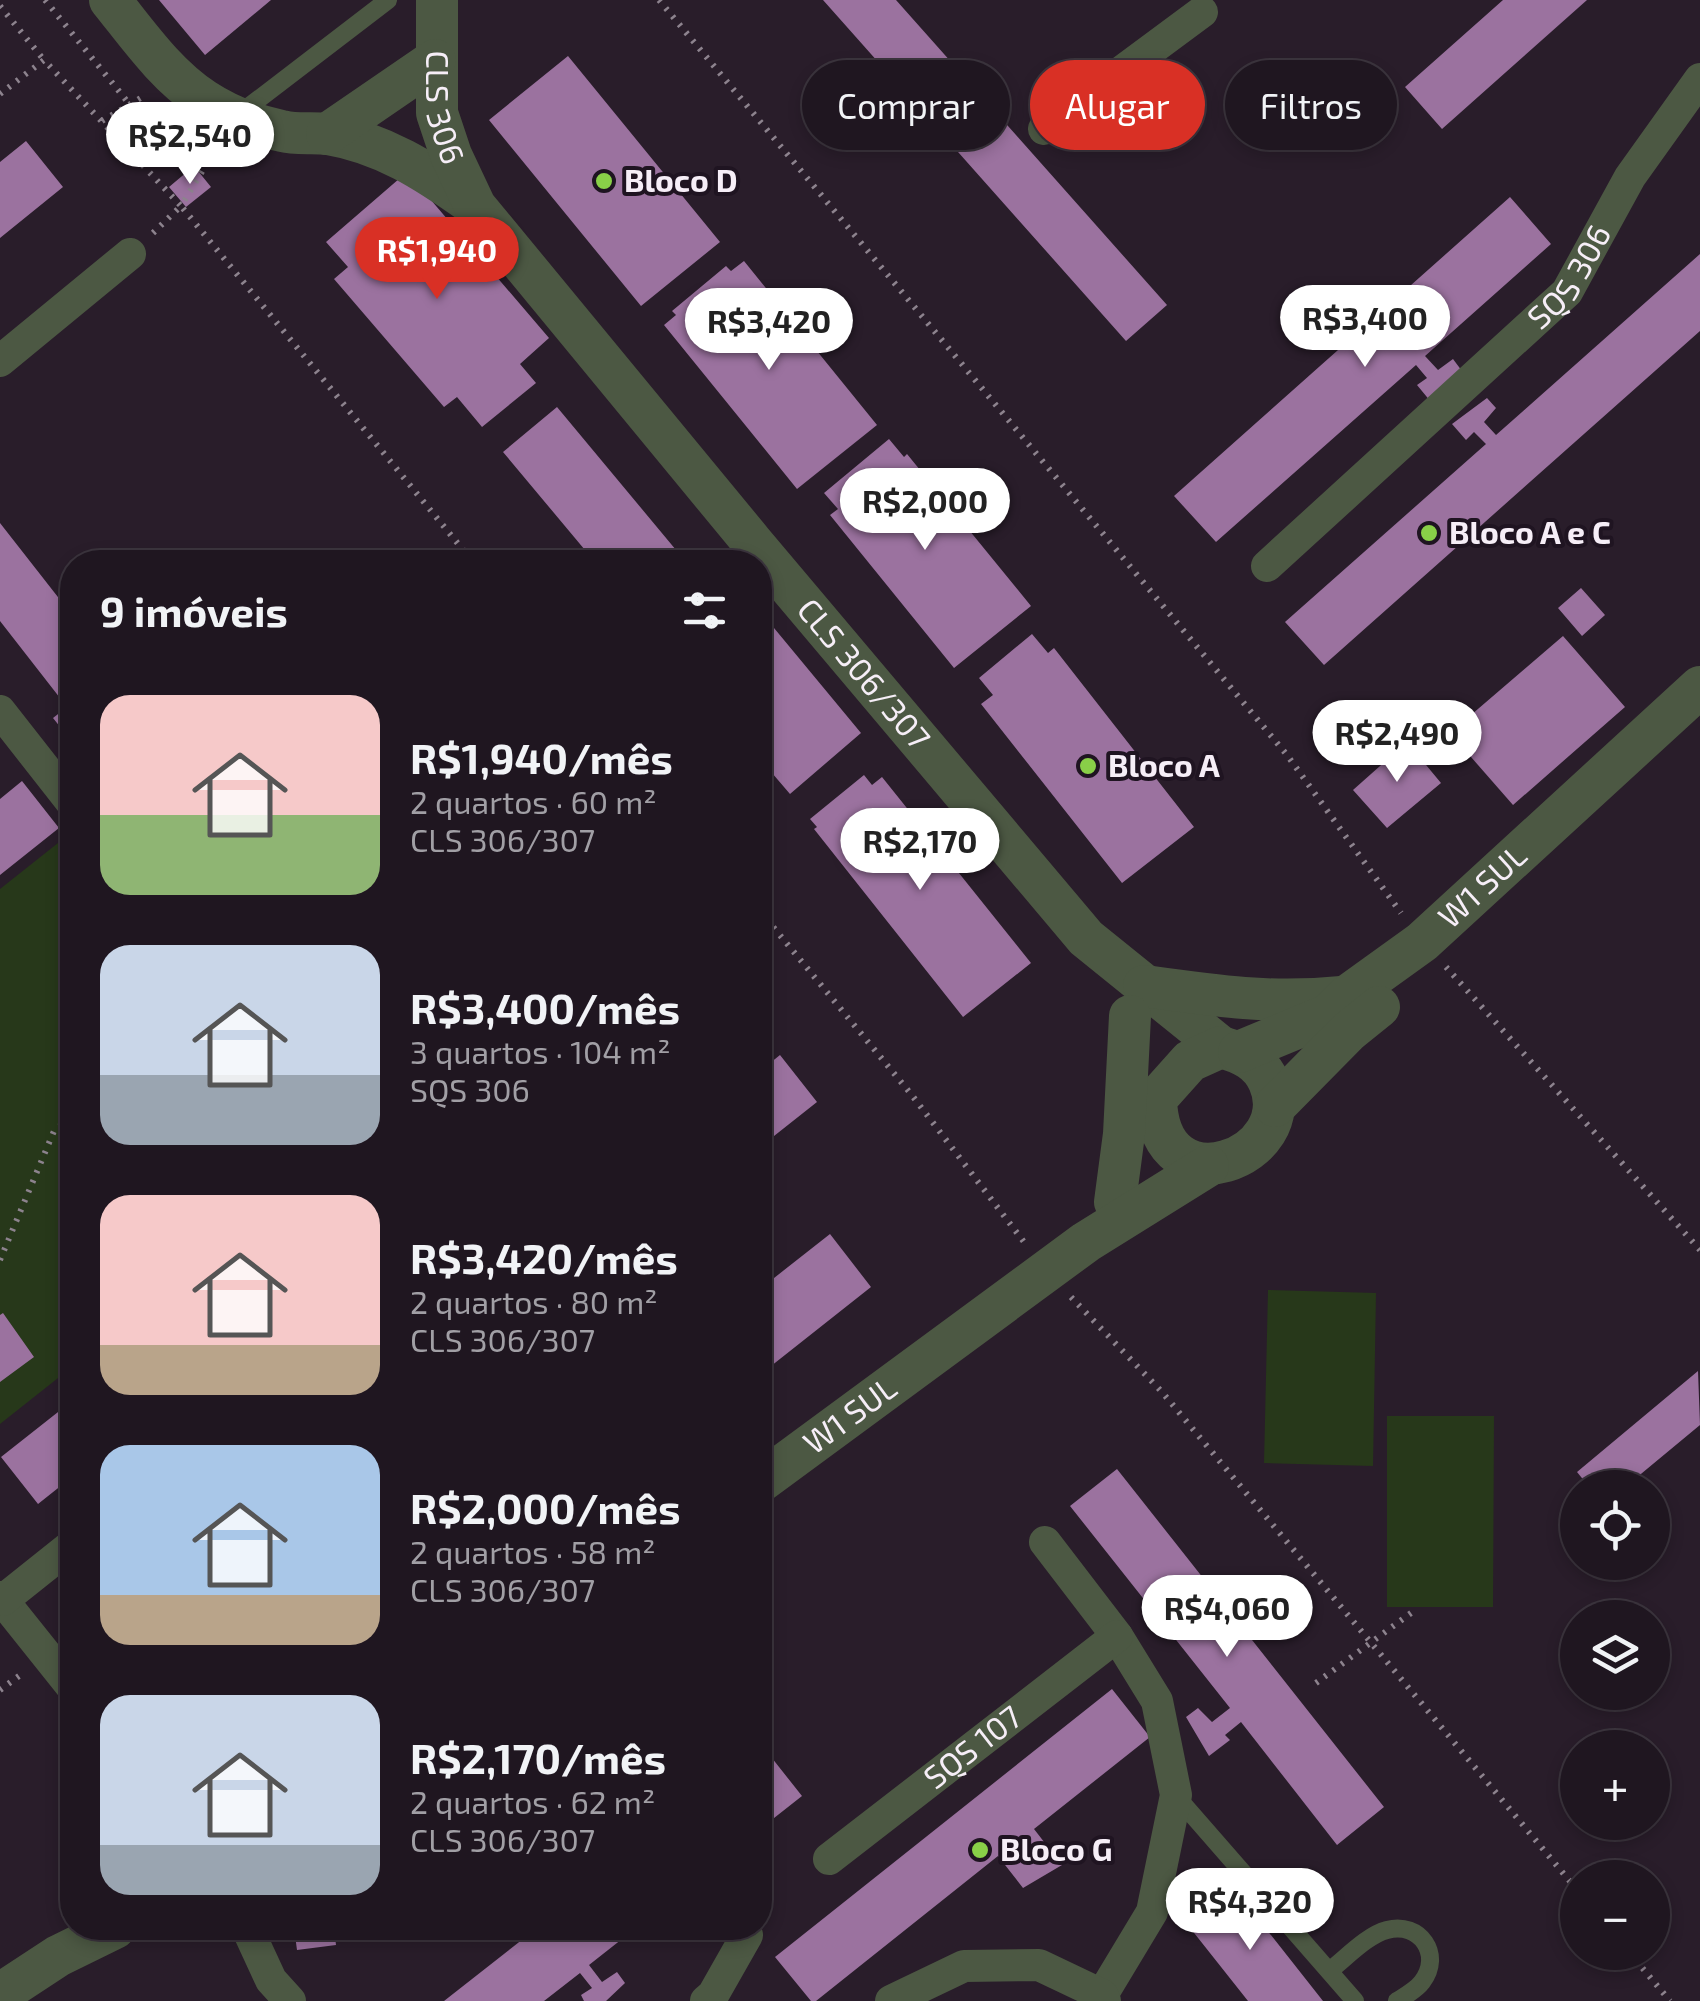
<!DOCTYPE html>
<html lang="pt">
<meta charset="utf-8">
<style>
:root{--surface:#1f1620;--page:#2c232d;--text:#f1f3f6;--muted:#a19fa5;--line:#3c353e;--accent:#d93025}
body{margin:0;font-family:"Exo 2",sans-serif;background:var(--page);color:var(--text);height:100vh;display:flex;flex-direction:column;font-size:38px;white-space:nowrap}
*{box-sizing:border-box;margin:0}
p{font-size:32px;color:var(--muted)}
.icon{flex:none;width:55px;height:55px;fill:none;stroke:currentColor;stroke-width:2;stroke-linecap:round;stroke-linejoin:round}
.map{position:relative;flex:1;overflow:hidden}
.drawer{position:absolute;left:60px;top:550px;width:712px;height:1390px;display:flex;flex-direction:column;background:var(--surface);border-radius:40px;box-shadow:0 5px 15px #0003,0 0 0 2px var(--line)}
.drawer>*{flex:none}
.banner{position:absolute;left:802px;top:60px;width:748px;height:90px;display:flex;gap:20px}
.fabs{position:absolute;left:1560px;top:1470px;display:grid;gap:20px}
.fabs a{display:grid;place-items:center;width:110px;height:110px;border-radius:50%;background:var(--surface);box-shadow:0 5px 15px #0003,0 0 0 2px var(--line);font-size:50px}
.price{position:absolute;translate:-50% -85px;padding:0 22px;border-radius:35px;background:#fff;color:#222;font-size:32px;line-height:65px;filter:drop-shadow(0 2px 5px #0008)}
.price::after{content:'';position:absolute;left:50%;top:60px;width:30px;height:22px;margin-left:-15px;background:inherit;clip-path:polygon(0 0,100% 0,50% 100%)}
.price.active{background:var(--accent);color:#fff}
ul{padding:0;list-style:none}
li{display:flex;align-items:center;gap:30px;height:250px;padding:0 40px}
li span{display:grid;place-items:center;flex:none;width:280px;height:200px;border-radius:30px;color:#555}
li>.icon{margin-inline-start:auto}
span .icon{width:120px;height:120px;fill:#fffc;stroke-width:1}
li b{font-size:42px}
h2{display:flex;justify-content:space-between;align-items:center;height:120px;padding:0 40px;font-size:42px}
.pill{padding:0 35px;border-radius:45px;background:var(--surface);box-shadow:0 5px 15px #0003,0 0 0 2px var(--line);font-size:35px;line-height:90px}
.pill.active{background:var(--accent);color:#fff}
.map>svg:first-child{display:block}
</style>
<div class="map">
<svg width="1700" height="2001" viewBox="0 0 1700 2001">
<rect width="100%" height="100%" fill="#291d2a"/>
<path fill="#27381a" d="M63,839L72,850V1367L0,1424V889Z
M1268,1290L1376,1293L1373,1466L1264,1463Z
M1387,1416H1494L1493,1607H1387Z"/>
<path fill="#9b729f" d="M159,0H271L205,55Z
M823,0H896L1167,305L1126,341Z
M1503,0H1587L1442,129L1405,87Z
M568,56L720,242L641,306L489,120Z
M26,141L63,187L0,238V162Z
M194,166L211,187L186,207L169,187Z
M407,172L549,338L520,364L536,383L482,427L457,397L444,407L334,279L348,267L326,242Z
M1510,197L1551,244L1425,356L1438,370L1453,359L1462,371L1431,402L1417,385L1427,378L1416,365L1216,542L1174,496Z
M1700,254V331L1324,665L1285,622L1486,444L1474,432L1466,440L1452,424L1487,398L1496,408L1484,422L1496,435Z
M744,261L877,425L797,489L664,325L676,315L672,311L726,266L731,271Z
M557,407L686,562H595L503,452Z
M889,439L904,457L907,454L1031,606L954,668L830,515L838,509L824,493Z
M0,523L72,615V728L65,733L53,718L67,707L0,621Z
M1581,588L1605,615L1582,636L1558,608Z
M760,611L861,733L790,794L760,759Z
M1032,634L1048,653L1054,648L1194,827L1122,883L981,704L993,695L979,678Z
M1563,636L1625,707L1513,805L1450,733Z
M1407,742L1441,783L1387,828L1353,790Z
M864,775L872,785L882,777L1031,963L963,1017L814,829L817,827L810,819Z
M22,781L59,828L0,875V799Z
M780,1055L817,1102L760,1147V1071Z
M830,1234L871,1287L766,1370L760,1364V1289Z
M3,1313L34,1357L0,1382V1315Z
M1698,1371L1700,1425L1624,1488H1590L1577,1472Z
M72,1401V1477L38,1504L1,1457Z
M1117,1469L1384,1807L1337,1845L1241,1722L1225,1735L1230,1740L1209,1756L1186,1717L1198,1708L1212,1722L1230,1708L1070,1506Z
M1112,1689L1150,1737L1034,1829L1062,1865L1023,1888L998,1856L816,2001H811L775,1957Z
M764,1748L802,1796L760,1829V1751Z
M1233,1887L1323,2001H1248L1187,1924Z
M294,1928H334L336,1945L297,1950Z
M537,1928H636L589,1965L602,1982L617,1972L625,1983L606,2001H584L581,1995L592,1988L580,1973L544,2001H444Z"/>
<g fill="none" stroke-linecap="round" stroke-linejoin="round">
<path stroke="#8d838e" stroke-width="6" stroke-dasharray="2.5 8" stroke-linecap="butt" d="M45,0L131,106
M659,0L1287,755L1401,913
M0,6L44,60
M0,94L44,60L181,206L217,147
M102,121L144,96
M153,233L181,206L473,562
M760,911L911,1094L1024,1242
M1446,967L1700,1250
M0,1260L54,1131L72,1116
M1071,1297L1162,1392L1578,1891
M1316,1683L1411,1613
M0,1690L23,1673
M1629,1952L1670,2001"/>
<path stroke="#4c5843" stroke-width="18" d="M238,115L388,0
M1176,1796L1355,2001
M1329,1971C1345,1959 1367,1935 1387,1930C1420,1921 1443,1955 1422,1982C1416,1990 1405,1996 1397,2001"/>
<g stroke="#4c5843" stroke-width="32">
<path d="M1044,129L1202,12"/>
<path d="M0,361L130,254"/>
<path id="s1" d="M1267,566L1567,292L1630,177L1700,79"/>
<path d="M0,711L72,803"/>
<path d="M1045,1542L1117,1636L1157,1701L1176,1795L1152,1912L1102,1995"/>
<path d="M0,1597L72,1687"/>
<path d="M3,1600L72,1545"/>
<path id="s2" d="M829,1859L1117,1636"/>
<path d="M247,1928L271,1980L290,2001"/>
<path d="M706,2001L713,1995L747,1935"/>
<path d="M891,2001L964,1966L1039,1965L1102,1995L1105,2001"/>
</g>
<g stroke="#4c5843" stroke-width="42">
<path d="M110,0C139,36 165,74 204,100C227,115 256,126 282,131C297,135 313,132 328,134C383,143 426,171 471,203"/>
<path id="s3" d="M437,0V113L451,155L475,206L752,542L1086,938L1221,1047"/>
<path d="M327,134L435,60"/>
<path d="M1144,986C1215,996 1269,1004 1342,997"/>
<path d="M1221,1047C1242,1053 1260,1061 1269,1082C1302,1156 1159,1213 1156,1099L1190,1061Z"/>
<path id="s4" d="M1239,1052L1328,1015L1347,996L1422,942L1700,687"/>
<path d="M1275,1106L1348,1032L1379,1007"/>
<path d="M1115,1202L1124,1134L1130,1016"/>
<path id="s5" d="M760,1482L1086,1242L1208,1166"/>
<path d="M0,1994L58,1956L115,1928"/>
</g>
</g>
<g fill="#89cf48" stroke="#1f1421" stroke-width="4">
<circle cx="604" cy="181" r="10"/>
<circle cx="1429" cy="533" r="10"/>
<circle cx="1088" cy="766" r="10"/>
<circle cx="980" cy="1850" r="10"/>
</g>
<g text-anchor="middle" stroke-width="8" stroke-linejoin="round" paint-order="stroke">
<g font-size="32" fill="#f6eef7" stroke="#1f1421">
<text dy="11" stroke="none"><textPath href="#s3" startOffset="108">CLS 306</textPath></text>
<text dy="11" stroke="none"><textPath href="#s1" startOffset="420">SQS 306</textPath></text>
<text dy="11" stroke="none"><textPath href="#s3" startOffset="822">CLS 306/307</textPath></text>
<text dy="11" stroke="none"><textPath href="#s4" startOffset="298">W1 SUL</textPath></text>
<text dy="11" stroke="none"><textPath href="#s5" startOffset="112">W1 SUL</textPath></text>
<text dy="11" stroke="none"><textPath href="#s2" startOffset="182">SQS 107</textPath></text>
</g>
<g font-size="32" font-weight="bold" fill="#f6eef7" stroke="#1f1421" text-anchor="start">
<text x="624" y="192">Bloco D</text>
<text x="1449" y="544">Bloco A e C</text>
<text x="1108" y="777">Bloco A</text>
<text x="1000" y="1861">Bloco G</text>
</g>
</g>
</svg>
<div class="fabs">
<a><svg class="icon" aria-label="locate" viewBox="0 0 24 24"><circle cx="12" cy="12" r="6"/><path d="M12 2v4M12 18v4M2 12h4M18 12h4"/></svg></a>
<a><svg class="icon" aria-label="layers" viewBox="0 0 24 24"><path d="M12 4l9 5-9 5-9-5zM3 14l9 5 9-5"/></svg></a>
<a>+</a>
<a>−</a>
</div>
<b class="price" style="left:190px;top:187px">R$2,540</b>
<b class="price active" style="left:437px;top:302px">R$1,940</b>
<b class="price" style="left:1365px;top:370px">R$3,400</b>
<b class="price" style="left:769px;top:373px">R$3,420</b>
<b class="price" style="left:925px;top:553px">R$2,000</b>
<b class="price" style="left:1397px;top:785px">R$2,490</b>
<b class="price" style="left:920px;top:893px">R$2,170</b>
<b class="price" style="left:1227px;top:1660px">R$4,060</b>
<b class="price" style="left:1250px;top:1953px">R$4,320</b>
<div class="banner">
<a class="pill">Comprar</a>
<a class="pill active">Alugar</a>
<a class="pill">Filtros</a>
</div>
<section class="drawer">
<h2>9 imóveis<svg class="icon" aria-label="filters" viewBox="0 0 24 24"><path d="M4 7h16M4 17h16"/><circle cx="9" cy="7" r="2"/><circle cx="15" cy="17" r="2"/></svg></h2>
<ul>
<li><span style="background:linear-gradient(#f6c9c9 60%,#8fb573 0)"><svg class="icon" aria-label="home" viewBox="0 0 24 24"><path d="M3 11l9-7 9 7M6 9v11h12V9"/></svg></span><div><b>R$1,940/mês</b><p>2 quartos · 60 m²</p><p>CLS 306/307</p></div></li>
<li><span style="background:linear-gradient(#c9d6e8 65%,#9aa5b1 0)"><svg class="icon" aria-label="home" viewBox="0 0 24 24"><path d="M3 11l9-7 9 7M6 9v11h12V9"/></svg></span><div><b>R$3,400/mês</b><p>3 quartos · 104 m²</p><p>SQS 306</p></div></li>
<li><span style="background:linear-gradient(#f6c9c9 75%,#b9a48a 0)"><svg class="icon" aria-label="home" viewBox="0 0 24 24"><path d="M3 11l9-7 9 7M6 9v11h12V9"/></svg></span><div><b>R$3,420/mês</b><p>2 quartos · 80 m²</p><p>CLS 306/307</p></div></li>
<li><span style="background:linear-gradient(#a9c7e8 75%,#b9a48a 0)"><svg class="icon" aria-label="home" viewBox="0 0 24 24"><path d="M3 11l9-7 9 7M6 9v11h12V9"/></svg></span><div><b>R$2,000/mês</b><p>2 quartos · 58 m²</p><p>CLS 306/307</p></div></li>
<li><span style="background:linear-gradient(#c9d6e8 75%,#9aa5b1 0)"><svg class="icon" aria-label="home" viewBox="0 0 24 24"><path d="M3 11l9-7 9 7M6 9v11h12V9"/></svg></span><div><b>R$2,170/mês</b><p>2 quartos · 62 m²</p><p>CLS 306/307</p></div></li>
</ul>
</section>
</div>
